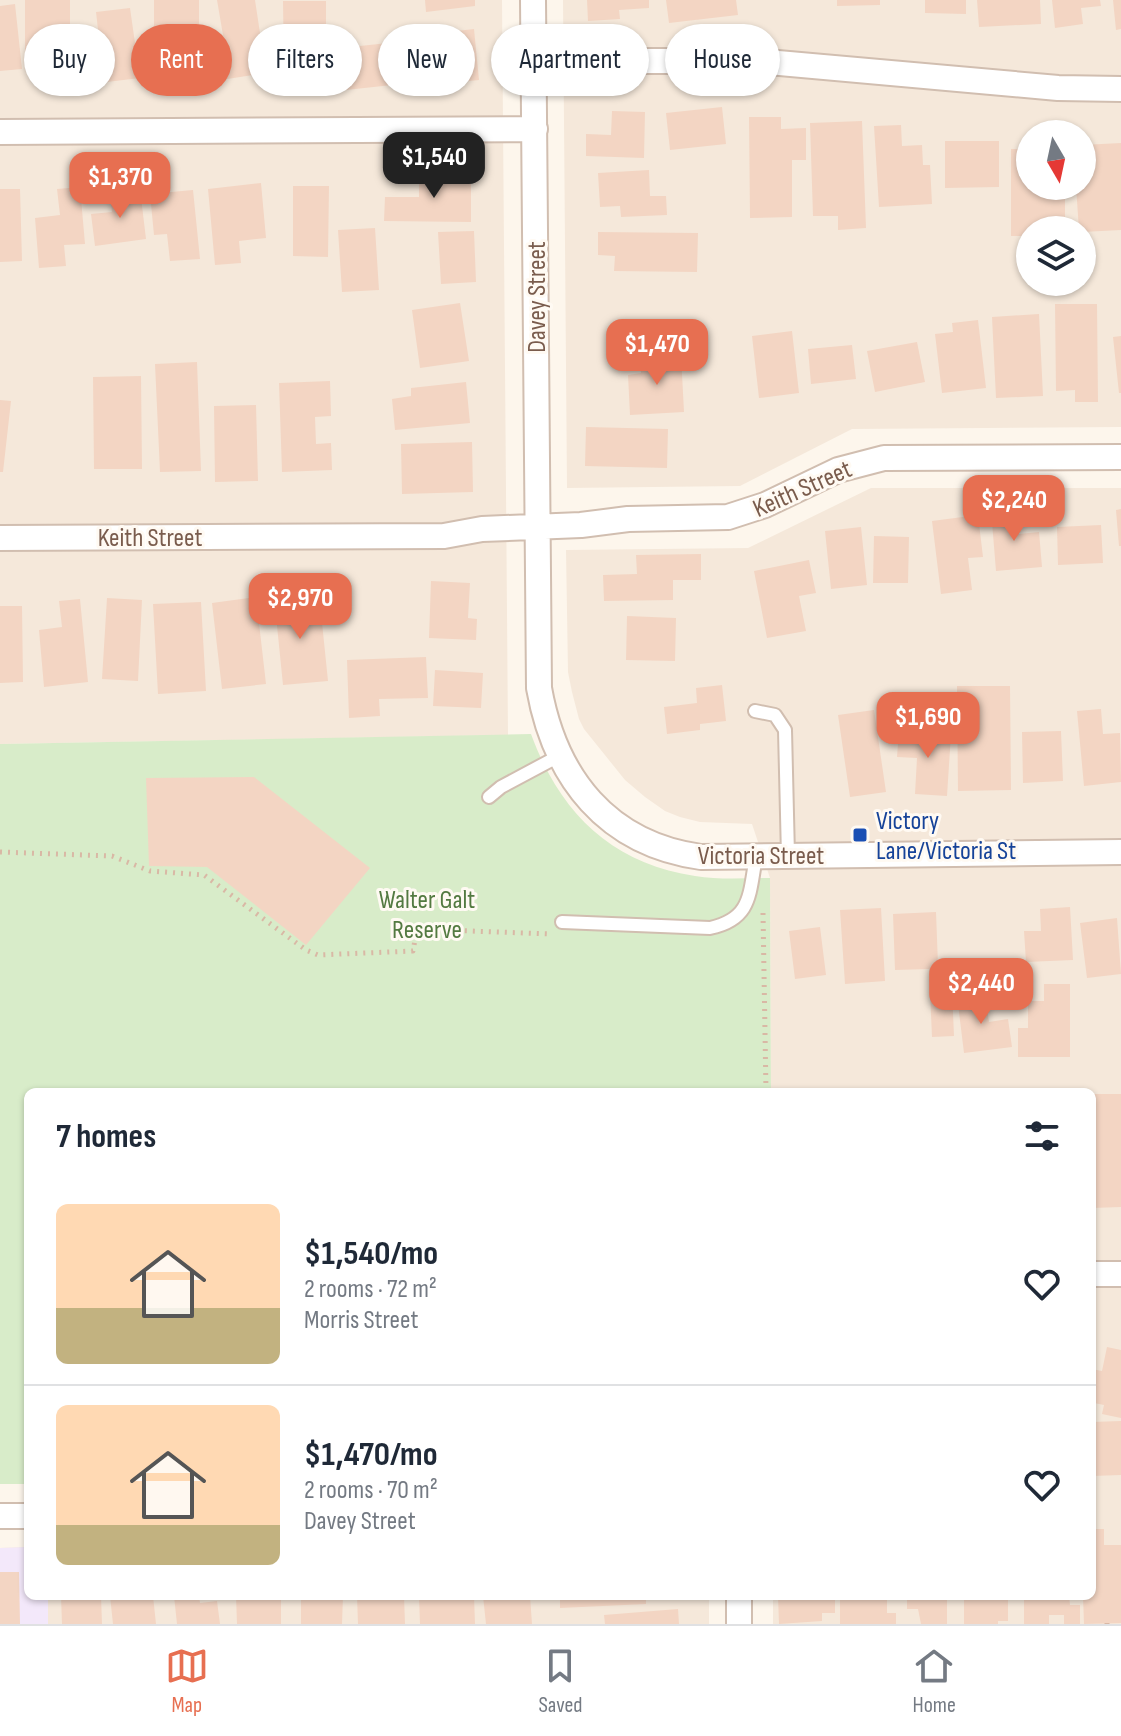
<!DOCTYPE html>
<meta charset="utf-8">
<style>
:root{--surface:#fff;--page:#f2f2f3;--text:#1f2937;--muted:#747a83;--line:#e0e1e3;--accent:#e76f51}
body{margin:0;font-family:"Sofia Sans Condensed",sans-serif;background:var(--page);color:var(--text);height:100vh;display:flex;flex-direction:column;font-size:30px;white-space:nowrap}
*{box-sizing:border-box;margin:0}
p{font-size:26px;color:var(--muted)}
.icon{flex:none;width:44px;height:44px;fill:none;stroke:currentColor;stroke-width:2;stroke-linecap:round;stroke-linejoin:round}
.map{position:relative;flex:1;overflow:hidden}
.sheet{position:absolute;left:24px;top:1088px;width:1072px;height:512px;display:flex;flex-direction:column;background:var(--surface);border-radius:12px;box-shadow:0 2px 6px #0004}
.sheet>*{flex:none}
.banner{position:absolute;left:24px;top:24px;width:1074px;height:72px;display:flex;gap:16px}
.needle{width:52px;rotate:171deg}
.fabs{position:absolute;left:1016px;top:120px;display:grid;gap:16px}
.fabs a{display:grid;place-items:center;width:80px;height:80px;border-radius:50%;background:var(--surface);box-shadow:0 2px 6px #0004;font-size:40px}
.price{position:absolute;translate:-50% -68px;padding:0 18px;border-radius:16px;background:var(--accent);color:#fff;font-size:26px;line-height:52px;filter:drop-shadow(0 2px 4px #0008)}
.price::after{content:'';position:absolute;left:50%;top:48px;width:24px;height:18px;margin-left:-12px;background:inherit;clip-path:polygon(0 0,100% 0,50% 100%)}
.price.current{background:#222;color:#fff}
ul{padding:0;list-style:none}
li{display:flex;align-items:center;gap:24px;height:200px;padding:0 32px}
li+li{border-top:2px solid var(--line)}
li span{display:grid;place-items:center;flex:none;width:224px;height:160px;border-radius:12px;color:#555}
li>.icon{margin-inline-start:auto}
span .icon{width:96px;height:96px;fill:#fffc;stroke-width:1}
li b{font-size:34px}
h2{display:flex;justify-content:space-between;align-items:center;height:96px;padding:0 32px;font-size:34px}
.chip{padding:0 28px;border-radius:36px;background:var(--surface);box-shadow:0 2px 6px #0004;font-size:28px;line-height:72px}
.chip.current{background:var(--accent);color:#fff}
.dock{display:flex;justify-content:space-around;align-items:center;height:112px;border-top:2px solid var(--line);background:var(--surface);font-size:22px;color:var(--muted)}
.dock a{display:grid;justify-items:center;gap:4px}
.dock .current{color:var(--accent)}
.map>svg:first-child{display:block}
</style>
<div class="map">
<svg width="1121" height="1624" viewBox="0 0 1121 1624">
<rect width="100%" height="100%" fill="#fdf6ec"/>
<path fill="#f5e8da" fill-rule="evenodd" d="M0,0H502L508,735L0,744Z
M563,0H1121V427L852,429L740,486L567,488ZM1030,134H1082V186H1030ZM1030,230H1082V282H1030Z
M871,488H1121V1624H773V1596H1092V1092H771L770,878L752,824L700,822L680,817L665,811L645,797L625,780L584,729L579,719L572,692L568,672L566,550L748,548Z
M28,1547V1596H709V1624H0V1548Z"/>
<path fill="#f3e8fa" d="M28,1547V1596H48V1624H0V1548Z"/>
<path fill="#d8ecc9" d="M531,734C560,813 611,863 695,876C719,880 745,878 770,878L771,1092H28V1484H0V744Z"/>
<path fill="#f3d5c3" d="M25,0H70V58H25Z
M154,0H199V30L154,31Z
M217,0H255L266,73L221,80L214,37L223,35Z
M425,0H475V6L426,12Z
M587,0H649V8L619,10L620,19L588,21Z
M666,0H736L738,15L669,23Z
M837,0H880V5L837,6Z
M925,0H966V14L925,13Z
M977,0H1040L1041,24L979,27Z
M1052,0H1100L1101,6L1081,8L1083,24L1055,28Z
M1113,0H1121V29L1116,30Z
M283,1H326V69H284Z
M15,4L22,69L0,71V6Z
M130,8L140,78L90,84L85,39L99,38L96,12Z
M474,29L479,80L401,88L395,38Z
M152,36H196V79H152Z
M388,43L392,85L346,90L341,48Z
M722,107L726,144L670,150L666,113Z
M612,111L645,112L644,158L586,156V134L611,135Z
M749,117H781V129L806,128V160H792V217L750,218Z
M862,121L866,228L838,230V216H813L810,123Z
M901,125L902,146L922,145L923,165H930L932,204L879,207L874,126Z
M945,141H999V187L945,188Z
M1121,143V230L1082,232L1079,230L1076,186H1082V145Z
M1011,149H1029L1030,186H1065V230H1030V236H1011Z
M649,170L650,196H666L667,215L621,217L620,206L600,207L598,173Z
M419,173H471V222L384,221L385,197H419Z
M261,183L266,238L239,241L241,263L215,265L208,189Z
M293,186H329L328,257L293,256Z
M80,187L85,244L64,245L66,266L39,268L35,218L60,215L57,189Z
M0,189H20L22,261L0,262Z
M140,189L146,239L95,246L91,214L112,212L110,192Z
M193,190L200,259L170,261L167,234L154,235L150,194Z
M375,228L379,290L342,292L338,230Z
M474,231L476,282L441,284L438,232Z
M598,232L698,233L697,272L614,271L615,256L598,255Z
M460,303L469,361L420,368L412,310Z
M1055,304H1097L1098,402H1075V390L1056,391Z
M1039,314L1043,396L996,398L992,317Z
M978,320L986,388L942,393L935,334L953,332L952,323Z
M792,331L799,393L759,398L752,336Z
M1121,336V393H1119L1113,337Z
M917,342L925,382L875,392L867,351Z
M852,345L856,379L811,384L808,349Z
M681,355L684,412L630,415L628,375L641,373L640,358Z
M197,362L201,471L160,472L155,364Z
M141,376L142,469H94L93,377Z
M330,381L331,416L315,417L316,444L331,443L332,470L282,472L279,383Z
M466,382L470,423L395,430L392,399L411,396V388Z
M0,400L11,401L3,472H0Z
M256,405L258,481L215,482L214,406Z
M586,427L668,429L667,468L585,466Z
M472,442L473,492L402,494L401,444Z
M1017,508L1019,534L1039,532L1042,567L996,571L991,510Z
M1121,509V546H1119L1116,510Z
M978,515L983,557L968,558L972,590L941,594L932,521Z
M1101,525L1103,563L1058,565L1057,527Z
M861,527L867,585L831,589L825,531Z
M874,536L909,537L908,583H873Z
M701,554V580H673V600L604,601L603,575L637,574L636,555Z
M809,560L816,593L799,596L806,631L767,638L754,571Z
M431,581L470,583L468,618L477,619L476,640L429,638Z
M298,594L299,605L320,603L328,681L283,685L274,596Z
M256,597L266,684L222,689L212,603Z
M107,598L142,600L138,681L102,679Z
M80,599L88,682L44,687L39,630L62,627L59,601Z
M201,602L206,691L158,694L153,604Z
M0,606H22L23,682L0,683Z
M627,616L676,618L675,661L626,660Z
M426,657L428,698L379,699L380,716L349,718L347,660Z
M435,670L483,673L481,708L433,706Z
M722,685L726,721L700,724V730L667,734L664,707L697,703L696,688Z
M957,686H1010L1011,790L958,791Z
M1101,709L1103,734L1120,733L1121,782L1084,786L1077,711Z
M874,710L886,792L850,797L838,715Z
M899,730L951,734L947,796L915,794L917,758L897,757Z
M1061,731L1063,781L1023,783L1022,732Z
M254,777L370,868L306,945L207,867L149,866L146,778Z
M1070,907L1073,960L1026,962L1024,931H1041L1040,909Z
M881,908L885,981L845,984L840,910Z
M936,912L938,965H951L954,1036L932,1037L929,969L895,970L893,914Z
M1117,918L1121,974L1087,978L1080,923Z
M820,927L826,975L795,979L789,931Z
M1044,984H1070V1057H1018V1028H1028V1001H1044Z
M985,993L989,1022L1008,1019L1012,1047L964,1053L957,996Z
M1092,1094H1121V1207L1092,1208Z
M1107,1347L1121,1350V1418L1102,1414L1104,1405L1094,1403L1096,1395L1092,1394V1369L1102,1371Z
M1121,1421V1475L1092,1476V1422Z
M1092,1529H1104V1545H1121V1623L1084,1624L1083,1596H1092Z
M0,1572H19L20,1624H0Z
M61,1596H101L102,1624H62Z
M110,1596H153L156,1624H113Z
M174,1596H199L200,1603L217,1601L220,1624H177Z
M236,1596H281V1624H237Z
M301,1596H343L342,1624H301Z
M357,1596H404L405,1624H358Z
M419,1596H474L475,1624H420Z
M483,1596H530L532,1624H486Z
M560,1596H646V1604L560,1608Z
M778,1596H835V1613H822V1621L779,1624Z
M840,1596H887V1613H896V1624H840Z
M907,1596H947V1624H921L918,1609H907Z
M964,1596H1008V1621H998V1624H964Z
M1024,1596H1069L1070,1605H1080V1624H1064V1615H1049V1624H1024Z
M678,1609L679,1624H605L604,1615Z"/>
<g fill="none" stroke-linecap="round" stroke-linejoin="round">
<defs>
<path id="lane" d="M755,711L775,715L785,730L788,856
M489,797L501,787L559,756
M562,922L710,928C752,919 749,894 756,857"/>
<path id="street" d="M533,0L539,688C555,778 607,844 701,857L1121,852
M533,61H757L1058,88L1121,89
M0,132L535,129
M0,538L444,536L482,529L581,525L628,519L728,517L765,505L838,470L884,458L1121,457
M1092,1274H1121
M0,1516H28
M739,1624V1596"/>
</defs>
<use href="#lane" stroke="#d1beb0" stroke-width="16"/>
<use href="#street" stroke="#d1beb0" stroke-width="28"/>
<path stroke="#d9b8a5" stroke-width="5" stroke-dasharray="2 6" stroke-linecap="butt" d="M0,852L112,856L150,871L204,875L306,950L318,955L413,951L417,929L551,934
M763,913L766,1092
M1107,1624V1623"/>
<use href="#lane" stroke="#fff" stroke-width="12"/>
<use href="#street" stroke="#fff" stroke-width="24"/>
</g>
<rect fill="#1a4fb4" stroke="#fffaf3" stroke-width="3" x="852" y="827" width="16" height="16" rx="4"/>
<g text-anchor="middle" stroke-width="6" stroke-linejoin="round" paint-order="stroke">
<g font-size="26" fill="#7a5c4d" stroke="#fffaf3">
<text transform="translate(536 297) rotate(-90)" y="9">Davey Street</text>
<text transform="translate(802 488) rotate(-24)" y="9">Keith Street</text>
<text x="150" y="546">Keith Street</text>
<text x="761" y="864">Victoria Street</text>
</g>
<g font-size="26" fill="#164399" stroke="#fffaf3" text-anchor="start">
<text x="876" y="829">Victory<tspan x="876" dy="30">Lane/Victoria St</tspan></text>
</g>
<g font-size="26" fill="#537a41" stroke="#fffaf3">
<text x="427" y="908">Walter Galt<tspan x="427" dy="30">Reserve</tspan></text>
</g>
</g>
</svg>
<div class="fabs">
<a><svg class="needle" viewBox="-14 -14 28 28"><path d="M0-13l5 13h-10z" fill="#e53935"/><path d="M0 13l5-13h-10z" fill="#747a83"/></svg></a>
<a><svg class="icon" aria-label="layers" viewBox="0 0 24 24"><path d="M12 4l9 5-9 5-9-5zM3 14l9 5 9-5"/></svg></a>
</div>
<b class="price current" style="left:434px;top:200px">$1,540</b>
<b class="price" style="left:120px;top:220px">$1,370</b>
<b class="price" style="left:657px;top:387px">$1,470</b>
<b class="price" style="left:1014px;top:543px">$2,240</b>
<b class="price" style="left:300px;top:641px">$2,970</b>
<b class="price" style="left:928px;top:760px">$1,690</b>
<b class="price" style="left:981px;top:1026px">$2,440</b>
<div class="banner">
<a class="chip">Buy</a>
<a class="chip current">Rent</a>
<a class="chip">Filters</a>
<a class="chip">New</a>
<a class="chip">Apartment</a>
<a class="chip">House</a>
</div>
<section class="sheet">
<h2>7 homes<svg class="icon" aria-label="filters" viewBox="0 0 24 24"><path d="M4 7h16M4 17h16"/><circle cx="9" cy="7" r="2"/><circle cx="15" cy="17" r="2"/></svg></h2>
<ul>
<li><span style="background:linear-gradient(#ffd9b3 65%,#c2b280 0)"><svg class="icon" aria-label="home" viewBox="0 0 24 24"><path d="M3 11l9-7 9 7M6 9v11h12V9"/></svg></span><div><b>$1,540/mo</b><p>2 rooms · 72 m²</p><p>Morris Street</p></div><svg class="icon" aria-label="heart" viewBox="0 0 24 24"><path d="M12 20l-8-8c-3-5 5-10 8-4 3-6 11-1 8 4z"/></svg></li>
<li><span style="background:linear-gradient(#ffd9b3 75%,#c2b280 0)"><svg class="icon" aria-label="home" viewBox="0 0 24 24"><path d="M3 11l9-7 9 7M6 9v11h12V9"/></svg></span><div><b>$1,470/mo</b><p>2 rooms · 70 m²</p><p>Davey Street</p></div><svg class="icon" aria-label="heart" viewBox="0 0 24 24"><path d="M12 20l-8-8c-3-5 5-10 8-4 3-6 11-1 8 4z"/></svg></li>
</ul>
</section>
</div>
<nav class="dock">
<a class="current"><svg class="icon" aria-label="map" viewBox="0 0 24 24"><path d="M3 6l6-2 6 2 6-2v14l-6 2-6-2-6 2zM9 4v14M15 6v14"/></svg>Map</a>
<a><svg class="icon" aria-label="saved" viewBox="0 0 24 24"><path d="M7 4h10v16l-5-4-5 4z"/></svg>Saved</a>
<a><svg class="icon" aria-label="home" viewBox="0 0 24 24"><path d="M3 11l9-7 9 7M6 9v11h12V9"/></svg>Home</a>
</nav>
